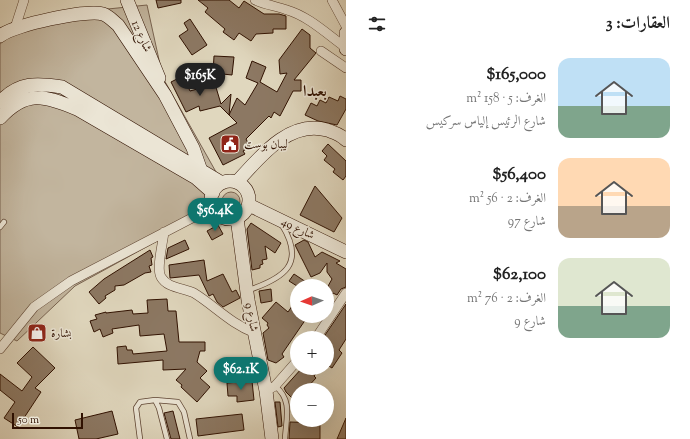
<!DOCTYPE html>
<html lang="ar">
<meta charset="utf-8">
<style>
:root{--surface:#fff;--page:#f6f6f6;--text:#222;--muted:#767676;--accent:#0f766e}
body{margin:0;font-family:"Sorts Mill Goudy",Amiri,serif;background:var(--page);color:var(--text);direction:rtl;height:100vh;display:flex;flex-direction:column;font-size:15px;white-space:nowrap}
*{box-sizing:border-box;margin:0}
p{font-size:13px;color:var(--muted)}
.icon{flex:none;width:22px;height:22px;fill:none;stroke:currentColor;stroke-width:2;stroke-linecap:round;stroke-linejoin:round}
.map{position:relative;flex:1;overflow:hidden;direction:ltr}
.drawer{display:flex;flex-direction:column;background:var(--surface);width:344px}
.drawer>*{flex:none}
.needle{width:26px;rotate:268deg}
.controls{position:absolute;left:290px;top:279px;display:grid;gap:8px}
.controls a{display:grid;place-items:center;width:44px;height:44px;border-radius:50%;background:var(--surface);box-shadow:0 4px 16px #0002;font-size:20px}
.scale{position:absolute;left:12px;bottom:10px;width:71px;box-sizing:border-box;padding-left:4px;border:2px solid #301101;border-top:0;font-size:11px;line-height:14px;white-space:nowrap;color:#301101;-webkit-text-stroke:3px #ebe5d5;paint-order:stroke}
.price{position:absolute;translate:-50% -34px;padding:0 9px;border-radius:14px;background:var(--accent);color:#fff;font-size:13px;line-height:26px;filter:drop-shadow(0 1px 2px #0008)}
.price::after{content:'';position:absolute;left:50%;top:24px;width:12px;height:9px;margin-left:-6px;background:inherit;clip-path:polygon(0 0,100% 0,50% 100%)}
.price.on{background:#222;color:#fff}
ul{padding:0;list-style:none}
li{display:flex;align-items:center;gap:12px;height:100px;padding:0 20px}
li span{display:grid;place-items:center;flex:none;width:112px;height:80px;border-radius:12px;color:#555}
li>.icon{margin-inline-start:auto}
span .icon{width:48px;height:48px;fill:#fffc;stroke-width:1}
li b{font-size:17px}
h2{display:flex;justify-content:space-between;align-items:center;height:48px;padding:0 20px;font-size:17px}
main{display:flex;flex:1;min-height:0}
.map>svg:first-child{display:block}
</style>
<main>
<section class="drawer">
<h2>العقارات: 3<svg class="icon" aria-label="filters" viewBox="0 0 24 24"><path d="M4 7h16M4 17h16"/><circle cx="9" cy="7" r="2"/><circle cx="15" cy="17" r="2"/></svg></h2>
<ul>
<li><span style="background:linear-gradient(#bfe0f5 60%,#7fa58c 0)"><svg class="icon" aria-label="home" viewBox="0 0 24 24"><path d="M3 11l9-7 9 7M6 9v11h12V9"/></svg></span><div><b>$165,000</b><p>الغرف: 5 · 158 m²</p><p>شارع الرئيس إلياس سركيس</p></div></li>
<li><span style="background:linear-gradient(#ffd9b3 60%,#b9a48a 0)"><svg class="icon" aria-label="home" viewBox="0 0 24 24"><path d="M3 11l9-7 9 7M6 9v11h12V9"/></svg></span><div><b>$56,400</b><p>الغرف: 2 · 56 m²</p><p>شارع 97</p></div></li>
<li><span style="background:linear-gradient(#dfe7d0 60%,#7fa58c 0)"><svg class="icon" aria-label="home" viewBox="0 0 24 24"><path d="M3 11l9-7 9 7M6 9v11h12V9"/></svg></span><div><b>$62,100</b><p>الغرف: 2 · 76 m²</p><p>شارع 9</p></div></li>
</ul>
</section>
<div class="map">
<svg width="346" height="439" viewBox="0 0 346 439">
<rect width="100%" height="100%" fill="#e0d7be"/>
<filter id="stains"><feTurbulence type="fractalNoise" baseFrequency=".005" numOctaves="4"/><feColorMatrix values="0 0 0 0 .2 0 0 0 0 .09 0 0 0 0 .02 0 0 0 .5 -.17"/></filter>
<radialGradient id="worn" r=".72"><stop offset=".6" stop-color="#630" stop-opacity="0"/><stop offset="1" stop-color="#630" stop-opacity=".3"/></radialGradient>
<path fill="#c2b59e" stroke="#796350" d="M147,5L163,78L220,179L210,212L75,286L17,341L0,333V44L28,21L98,10Z
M222 201a9 9 0 1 1 18 0a9 9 0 1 1-18 0Z"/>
<path fill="#8c7863" stroke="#301101" d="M156,0H181V3L158,8Z
M198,0H229L239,8L244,1L264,14H279L286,16V29H273V33L256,34L251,41L239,33L234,40L223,32L225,29L205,12L208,8Z
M190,19L207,45L192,55L179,36L188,30L184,23Z
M302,29L310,35V48L316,53L294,80H301V91H293L280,116L274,112L271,118L269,116L246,139L250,147L243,151L245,154L223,165L209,138L237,123L229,115L237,98L245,105L258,83L246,78L252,61L266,67L260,82L277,92L287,73L280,74L279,60Z
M214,56L234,57L232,75L213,73Z
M183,76L190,91L215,84L221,104L231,94L229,115L220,106L200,111L199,106L186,112L171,82Z
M340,96L346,99V109L337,125L318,121L305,115L311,103L317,106L320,100L326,103L329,97L338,101Z
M328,144L346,161V176L343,180L333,172L335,169L324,160L327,156L322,151Z
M315,186L342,218L334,232L300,215Z
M251,223L281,243L275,253L265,246L267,259L262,260L263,264L260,265V268L252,270L247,229Z
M218,225L223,234L212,240L207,231Z
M185,240L189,249L166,259L168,248Z
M304,240L308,242L315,257L322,252L340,261L336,263L346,269V287L341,289L337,295L333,293L327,303V288L332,279L327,272V263L320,273L311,277L295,245Z
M150,250L153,257L151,258L152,265L149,266L151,272L145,273L124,285L115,286V290L105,296L106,298L99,304L89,292L104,279Z
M204,260L207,281L223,274L232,292L236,290L240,298L223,307L217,302L213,294L209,296L199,275L170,278L169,265Z
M294,274L312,286H297L289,281Z
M271,289L272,301L261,303L259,291Z
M167,299L168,311H176L179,342H205V351H200L197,362L207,371L200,378L210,387L197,402L181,387L182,385L176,380L186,369L163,370V360L118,364L117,347L126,346L127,350H132L133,354L167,351L164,334L140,336L139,325L112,329L113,333L103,337L100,329L94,332L90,321L97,319L95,315L106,312V313L132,310L133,314L148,313L147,300Z
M297,299V316H308L282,354L284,357L276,363L268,360L263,333L269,328L267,325L268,323L262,318L276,302L288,312Z
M346,304V339L339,350L342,353L332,368L327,365V338H323Z
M33,347L55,368L35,388L41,392L18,427L4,418L15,402L0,390V374L22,391L32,377L17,363Z
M302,368H320L314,376L316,378L305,390H297V403L286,392L284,388Z
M252,381L254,400L237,402V396H228L227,383Z
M275,402H280L282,426L278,427Z
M112,411L118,434L96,439H79L75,420Z
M173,411L180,439H171L164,413Z
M242,414L244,430L198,436L196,419Z
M346,418V439H337Z
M290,422L320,423V439H289Z"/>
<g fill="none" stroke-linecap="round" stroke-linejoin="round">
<defs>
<path id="lane" d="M0,227L4,222
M249,290C284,278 306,264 282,225
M275,386C293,400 286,419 285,439
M155,400L178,402L184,412L190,439
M140,439L136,408L140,402L155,400L159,408L167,439"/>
<path id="street" d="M255,0C266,5 276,6 287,10C308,16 327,34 345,47
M332,0L346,26
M15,28L24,0
M321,51L346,68
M194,217L211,201
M164,232C163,242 156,269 161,277C167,288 184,288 194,293C215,306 231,324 255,333
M316,338L346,293
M0,349L34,307L71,281L192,218L216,213
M266,391L275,386L297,361"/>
<path id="secondary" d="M127,0L159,78
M346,33V49
M0,36C13,25 87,9 103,14C109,16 113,21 118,25L165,95L193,148L200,168L196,178
M0,102C19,82 36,83 62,87L222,183
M0,118C26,90 44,95 77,109L196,178L213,193
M211 200a19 19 0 1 1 38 0a19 19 0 1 1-38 0Z
M237,182C259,158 289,119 327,130C335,133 340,134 346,140
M249,205L346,252
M237,218L248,300L266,391L272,439"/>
</defs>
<use href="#lane" stroke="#5c4230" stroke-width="6"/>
<use href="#street" stroke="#5c4230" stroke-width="10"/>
<use href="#secondary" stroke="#301101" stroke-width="14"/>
<use href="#lane" stroke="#ebe5d5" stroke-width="4.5"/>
<use href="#street" stroke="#ebe5d5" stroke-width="9"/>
<use href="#secondary" stroke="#ebe5d5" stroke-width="13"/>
</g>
<defs>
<symbol id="civic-square" viewBox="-11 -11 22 22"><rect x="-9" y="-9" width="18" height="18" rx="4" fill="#8f2418" stroke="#ebe5d5"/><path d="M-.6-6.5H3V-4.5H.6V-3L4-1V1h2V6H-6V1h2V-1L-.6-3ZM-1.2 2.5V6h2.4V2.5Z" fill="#fff"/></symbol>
<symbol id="shop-square" viewBox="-11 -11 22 22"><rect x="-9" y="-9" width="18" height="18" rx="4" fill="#8f2418" stroke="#ebe5d5"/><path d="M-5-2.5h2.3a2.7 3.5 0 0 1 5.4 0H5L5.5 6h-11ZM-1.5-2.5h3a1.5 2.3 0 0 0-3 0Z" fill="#fff"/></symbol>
</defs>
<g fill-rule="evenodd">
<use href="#civic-square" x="219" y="133" width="22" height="22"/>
<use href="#shop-square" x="26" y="322" width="22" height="22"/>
</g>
<g text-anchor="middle" stroke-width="3" stroke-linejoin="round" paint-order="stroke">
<g font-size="12" fill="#301101" stroke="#ebe5d5">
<text transform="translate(142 36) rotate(66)" y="4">شارع 12</text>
<text transform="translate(298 228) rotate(26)" y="4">شارع 49</text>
<text transform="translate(252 317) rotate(79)" y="4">شارع 9</text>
</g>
<g font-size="12" fill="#301101" stroke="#ebe5d5" text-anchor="start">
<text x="244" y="148">ليبان بوست</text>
<text x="51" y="337">بشارة</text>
</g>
<g font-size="16" font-weight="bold" fill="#301101" stroke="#ebe5d5">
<text x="315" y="96">بعبدا</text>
</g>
</g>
<rect width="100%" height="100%" filter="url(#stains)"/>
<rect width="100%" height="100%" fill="url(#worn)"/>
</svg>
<div class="controls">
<a><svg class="needle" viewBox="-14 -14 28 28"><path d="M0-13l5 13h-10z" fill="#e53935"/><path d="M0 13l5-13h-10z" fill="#767676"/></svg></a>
<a>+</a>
<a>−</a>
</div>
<div class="scale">50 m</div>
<b class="price on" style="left:200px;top:97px">$165K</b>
<b class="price" style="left:215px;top:232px">$56.4K</b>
<b class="price" style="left:241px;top:391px">$62.1K</b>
</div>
</main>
